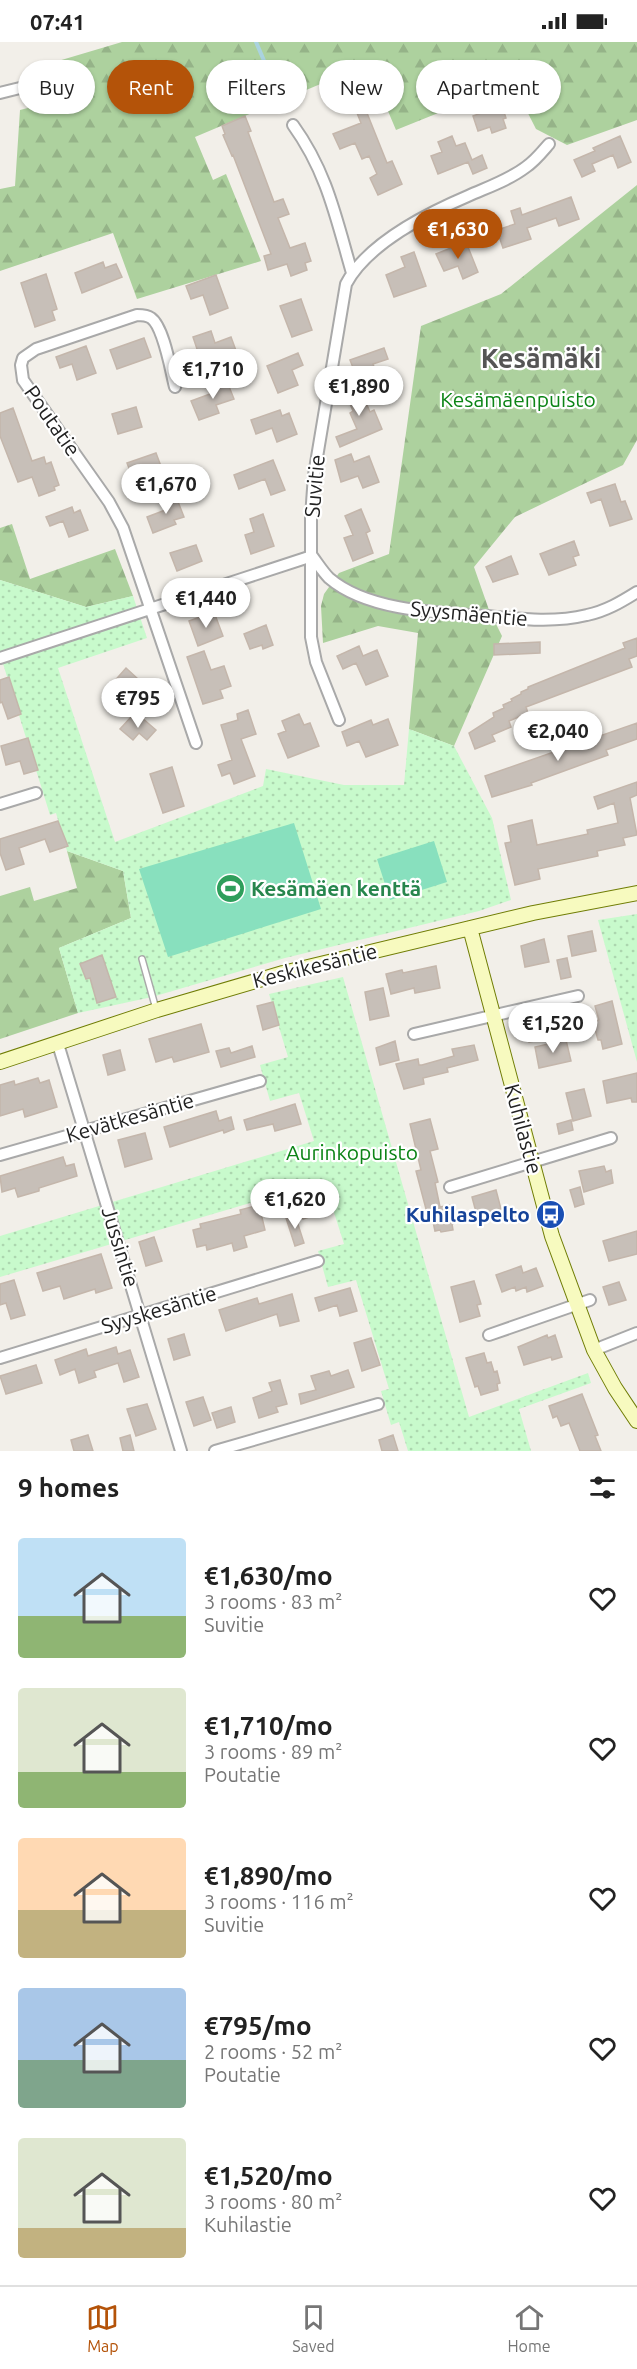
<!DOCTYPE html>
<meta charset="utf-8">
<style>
:root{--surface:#fff;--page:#f6f6f6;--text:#222;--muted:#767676;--line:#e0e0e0;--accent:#b45309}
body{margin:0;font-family:Ubuntu,sans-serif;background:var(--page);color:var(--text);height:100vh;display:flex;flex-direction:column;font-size:22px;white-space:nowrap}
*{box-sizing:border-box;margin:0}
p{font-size:20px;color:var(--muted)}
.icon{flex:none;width:33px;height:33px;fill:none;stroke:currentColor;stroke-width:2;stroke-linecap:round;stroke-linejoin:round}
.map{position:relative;height:1409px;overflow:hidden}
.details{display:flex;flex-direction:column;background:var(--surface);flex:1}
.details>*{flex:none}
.banner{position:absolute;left:18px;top:18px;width:602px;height:54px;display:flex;gap:12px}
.price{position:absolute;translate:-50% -51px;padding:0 14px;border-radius:21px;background:#fff;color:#222;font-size:20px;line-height:39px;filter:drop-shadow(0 2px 3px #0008)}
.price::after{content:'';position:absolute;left:50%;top:36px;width:18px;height:14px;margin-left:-9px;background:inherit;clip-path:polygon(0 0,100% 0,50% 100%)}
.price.current{background:var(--accent);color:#fff}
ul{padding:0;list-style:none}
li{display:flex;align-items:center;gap:18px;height:150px;padding:0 18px}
li span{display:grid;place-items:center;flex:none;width:168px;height:120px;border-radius:6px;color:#555}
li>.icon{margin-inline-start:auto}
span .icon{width:72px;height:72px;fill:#fffc;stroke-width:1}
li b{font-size:26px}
h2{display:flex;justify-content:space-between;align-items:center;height:72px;padding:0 18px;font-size:26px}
.pill{padding:0 21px;border-radius:27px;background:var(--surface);box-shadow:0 2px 4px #0004;font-size:21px;line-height:54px}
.pill.current{background:var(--accent);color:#fff}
.status{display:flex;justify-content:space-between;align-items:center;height:42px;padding:0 30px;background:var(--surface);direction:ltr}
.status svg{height:16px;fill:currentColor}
.dock{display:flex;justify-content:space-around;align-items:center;height:84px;border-top:2px solid var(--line);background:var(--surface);font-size:16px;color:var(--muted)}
.dock a{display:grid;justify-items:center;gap:3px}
.dock .current{color:var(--accent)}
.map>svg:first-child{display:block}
</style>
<div class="status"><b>07:41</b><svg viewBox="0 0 49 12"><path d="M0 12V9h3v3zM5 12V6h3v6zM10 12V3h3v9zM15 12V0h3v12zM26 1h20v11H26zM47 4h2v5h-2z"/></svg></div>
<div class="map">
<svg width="637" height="1409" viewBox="0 0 637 1409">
<defs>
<pattern id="forest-firs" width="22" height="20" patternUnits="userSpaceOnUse" patternTransform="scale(1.5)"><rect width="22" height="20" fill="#add19e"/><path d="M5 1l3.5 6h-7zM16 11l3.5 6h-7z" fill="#95b388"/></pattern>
<pattern id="park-dots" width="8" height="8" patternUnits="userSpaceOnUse" patternTransform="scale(1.5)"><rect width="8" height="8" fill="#c8facc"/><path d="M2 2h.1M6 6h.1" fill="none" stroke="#acd6af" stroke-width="1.8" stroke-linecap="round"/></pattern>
</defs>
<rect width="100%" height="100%" fill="#f2efe9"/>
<path fill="url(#forest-firs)" d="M122,0H637V78L567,103L536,87L508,32L471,48L473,57L396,88L368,22L195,95L213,138L226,132L261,219L137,257L113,191L0,229V147L15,144L20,68L55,59L48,22Z
M637,143V398L623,423L515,475L474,525L489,568L502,594L454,704L409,687L418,591L378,584L323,601L321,564L324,552L339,531L389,512L421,284L501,252Z
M12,482L30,537L115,507L133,554L86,565L0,538V486Z
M67,809L123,829L131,876L59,906L78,971L0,997V854L30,845L34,859L77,846Z"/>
<path fill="url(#park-dots)" d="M0,538L86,565L133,554L147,596L58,626L115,800L263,744L266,727L344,743H404L409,687L454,704L492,776L511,858L479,869L285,916L152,955L78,971L59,906L131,876L123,829L67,809L56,771L50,773L0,612Z
M637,872V1020L598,878Z
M343,935L469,1375L588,1331L591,1341L519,1367L531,1409H408L399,1380L391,1383L381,1349L389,1347L356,1238L328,1245L318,1209L344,1202L324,1139L0,1235V1194L314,1099L299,1051L270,1059L260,1023L288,1015L269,952Z"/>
<path fill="#88e0be" d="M294,781L321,867L168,915L139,827Z
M434,799L447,840L390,858L377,817Z"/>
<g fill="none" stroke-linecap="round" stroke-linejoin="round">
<path stroke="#aad3df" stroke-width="4" d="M256,0L280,56"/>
</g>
<path fill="#c7bfb8" stroke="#c4b6ab" stroke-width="1.5" d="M362,27L363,30L366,28L374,48L367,51L370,59L363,61L387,121L392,119L402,142L378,153L370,136L377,132L369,114L362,117L355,101L340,107L333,92L361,81L353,61L346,64L337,40L348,36L347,32Z
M495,56L498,66L502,64L506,76L503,77L506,86L492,91L490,85L478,89L473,74L484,70L481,61Z
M245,74L251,89L248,90L274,160L283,157L289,172L278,176L290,206L305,201L311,219L305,221L307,228L291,234L287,222L268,228L264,214L271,212L233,113L232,114L223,93L225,92L222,84Z
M452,94L456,104L465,101L472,118L482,113L487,126L473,132L468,120L438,132L431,114L442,110L438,100Z
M620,94L631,120L618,126L613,113L592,122L595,129L582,135L574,118L595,109L593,106Z
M571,155L579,177L559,184L556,176L527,186L531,197L503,206L497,188L515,182L511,169L520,166L522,173Z
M466,200L478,230L463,237L458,224L444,229L436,212Z
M414,210L426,244L394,255L386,233L405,225L401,215Z
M103,220L105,226L116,222L122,235L82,251L75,231Z
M46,232L57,267L52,269L55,278L35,285L21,241Z
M216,233L228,266L210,273L203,253L191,257L186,244Z
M301,257L312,288L292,295L280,264Z
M211,289L215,301L231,295L238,314L220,321L217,313L201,319L193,295Z
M144,296L151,315L117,327L110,308Z
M86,304L96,331L77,338L72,322L60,326L56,315Z
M384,306L388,317L373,322L379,339L361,346L350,318Z
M298,311L303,323L292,328L298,343L278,351L267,324Z
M226,337L234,357L216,363L219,371L199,378L191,359L210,352L208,344Z
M355,339L365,364L367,363L370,370L374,368L382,387L340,405L336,395L357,387L350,371L353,369L343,345Z
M136,365L142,385L118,392L112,372Z
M13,366L32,419L44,415L46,422L51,420L59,443L54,445L55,448L39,454L32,435L18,440L0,394V371Z
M280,368L282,374L289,371L297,392L277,400L272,386L256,392L251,378Z
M156,411L167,440L149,446L145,432L133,437L127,421Z
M351,412L354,420L369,414L379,440L363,446L358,434L341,440L335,418Z
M273,418L285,448L271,453L265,437L239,447L234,433Z
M615,442L621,460L625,459L632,477L610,484L601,457L591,461L587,451Z
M175,452L184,475L174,478L176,482L153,491L147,475L168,467L164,456Z
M72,465L74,471L80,468L88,488L69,495L63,479L50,484L46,475Z
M361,467L370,489L366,491L373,511L353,519L344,496L353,493L345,474Z
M263,472L274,504L251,512L245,493L254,490L250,477Z
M574,499L579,513L573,515L576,523L549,533L540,512Z
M196,503L202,519L177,529L170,511Z
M511,514L518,532L493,540L486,525Z
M214,570L223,594L198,604L189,579Z
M266,583L273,603L263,607L262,603L250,607L244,592Z
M637,596V614L629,617L632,625L526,665L528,671L509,679L511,685L492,693L495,699L475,707L469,691L494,675L493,671L504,666L503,663L512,659L511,657L521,652V650L528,647V645L625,606L623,601Z
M540,600V611L494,613V602Z
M359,604L363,614L377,608L388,634L366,643L356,621L343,627L337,614Z
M204,609L211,628L224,624L231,644L220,648L223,656L203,662L187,615Z
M126,626L138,637L117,662L104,651Z
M9,635L21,672L8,677L2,660L0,661V638Z
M248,668L256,692L241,697L255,734L234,742L230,731L222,734L218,723L232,718L221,683L238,678L237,672Z
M299,672L304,683L310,681L319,704L288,716L278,692L286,689L282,679Z
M131,675L137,680L141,675L156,688L147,698L139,691L133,698L120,687Z
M388,677L398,703L366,715L359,699L347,704L342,690L371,678L373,683Z
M637,681V697L606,708L608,713L531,741L532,743L492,755L485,734Z
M28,696L38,728L24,732L20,719L6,723L1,704Z
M172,725L184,764L163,771L150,732Z
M637,740V753L630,756L637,793L623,796L625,803L597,809L598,814L538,827L540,837L515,843L505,801L511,800L508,784L532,778L537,803L588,792L587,788L618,781L614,761L598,767L594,755Z
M58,779L68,804L50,810L45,797L19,806L24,822L6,828L0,811V797Z
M592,889L596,909L572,914L568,894Z
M544,897L549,920L525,925L521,904Z
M102,913L116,955L97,961L90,936L86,937L80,922Z
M567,916L571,935L561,937L557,918Z
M436,924L440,946L415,951L414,946L391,952L386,932L402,928L403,931Z
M383,946L389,974L370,978L365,950Z
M612,959L622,1002L603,1007L601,998H598L593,980L599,978L595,964Z
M273,960L279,983L263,988L257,964Z
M201,982L209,1010L174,1020L172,1015L156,1020L149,997Z
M539,982L542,998L529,1000L526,984Z
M566,998L571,1019L539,1026L535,1005Z
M395,999L399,1018L380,1023L376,1006Z
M474,1003L478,1018L447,1026L448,1030L423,1036L424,1042L404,1047L396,1022L418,1017L419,1023H422L454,1014L452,1007Z
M252,1004L255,1015L221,1025L216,1009L229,1006L231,1011Z
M120,1008L125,1028L108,1033L103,1013Z
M637,1031V1060H632L631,1056L607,1061L603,1039Z
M38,1036L40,1041L49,1038L57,1065L25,1075L23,1067L0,1074V1043L14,1039L15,1043Z
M584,1047L591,1074L573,1079L566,1051Z
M295,1062L301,1082L275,1089L273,1082L247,1088L244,1078Z
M216,1069L219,1079L231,1075L234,1087L224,1091L223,1088L170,1105L164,1085Z
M430,1077L438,1107L430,1109L438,1140L435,1141L440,1165L450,1163L455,1181L452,1182L453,1188L441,1190L440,1188L435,1189L432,1175L428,1176L426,1167L416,1129L421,1128L410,1082Z
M571,1078L573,1088L559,1092L557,1082Z
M145,1091L152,1117L125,1125L118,1098Z
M63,1115L66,1124L74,1122L77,1134L39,1146V1149L18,1155L15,1146L2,1150L0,1134Z
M604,1124L606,1130L611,1128L613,1141L584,1150L579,1129Z
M580,1145L584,1162L575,1165L570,1148Z
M321,1147L328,1169L303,1177L295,1154Z
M496,1148L501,1167L477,1174L472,1155Z
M259,1163L265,1188L244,1194L247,1205L234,1209L232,1201L207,1208L206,1203L197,1205L193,1188L201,1186L200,1182L241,1172L240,1168Z
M295,1173L304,1201L295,1204L286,1176Z
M637,1189V1212L609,1219L603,1199Z
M154,1195L162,1219L146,1224L139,1200Z
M101,1212L112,1246L96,1251L95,1247L64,1257L60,1244L43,1249L37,1231Z
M521,1224L523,1231L536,1226L543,1244L527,1250L526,1245L516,1249L515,1245L502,1250L496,1233Z
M14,1238L25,1273L11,1277L6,1261L0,1263V1242Z
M474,1239L481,1262L477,1263L480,1274L460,1280L451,1245Z
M619,1240L626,1258L609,1263L603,1245Z
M350,1246L357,1269L340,1274L337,1263L319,1269L315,1256Z
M292,1252L299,1279L280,1284L277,1272L226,1289L219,1268L257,1256L259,1262Z
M184,1292L190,1313L174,1318L168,1297Z
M547,1293L548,1296L555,1293L562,1315L552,1318L551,1315L524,1323L518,1305Z
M371,1296L380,1323L362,1329L354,1301Z
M116,1305L118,1312L130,1308L139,1335L124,1340L118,1321L94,1329L96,1335L79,1341L75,1327L60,1333L55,1318L86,1307L88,1314Z
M484,1311L487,1321L491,1320L494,1330L497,1329L500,1341L497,1342L498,1348L481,1353L478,1344L475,1345L466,1316Z
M36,1323L42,1341L6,1352L0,1334Z
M348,1328L354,1345L301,1362L299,1352L316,1348L311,1334L329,1329L331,1334Z
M280,1338L287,1362L276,1365L278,1370L259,1376L253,1356L272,1349L269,1341Z
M582,1352L598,1393L595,1394L601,1409H580L569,1381L561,1384L557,1374L553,1376L549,1364Z
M203,1355L211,1378L194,1384L186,1360Z
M147,1362L156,1387L136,1394L127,1367Z
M231,1365L235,1380L217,1386L212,1371Z
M88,1393L93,1409H74L71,1398Z
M130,1393L134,1409H123L120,1396Z
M393,1393L398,1409H382L379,1398Z"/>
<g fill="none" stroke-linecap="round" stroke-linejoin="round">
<defs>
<path id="lane" d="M142,917L156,967"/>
<path id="street" d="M0,51L24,45L33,36L34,30
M293,83C327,130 336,176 352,231
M175,345C171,330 164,285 151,276C147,273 142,273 137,273L36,307L23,316L21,323L23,338L109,460L123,486L196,701
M312,514C318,522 323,530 329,536C367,569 439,571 487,574C520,577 554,581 587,573C606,569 621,560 637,550
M0,616L312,514
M339,678L316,620L311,595V475L314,433L346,242C367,202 428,171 468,154C488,145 509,138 526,125C535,119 542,110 549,102
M0,762L36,751
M414,992L578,954
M58,1002L181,1409
M0,1113L260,1039
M450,1145L611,1096
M489,1293L590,1258
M594,1308L637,1291
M0,1316L318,1219
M215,1409L378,1362"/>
<path id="secondary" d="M470,886L552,1194L594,1308L615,1346L637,1379
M0,1020L157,968L283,931L533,871L637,851"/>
</defs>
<use href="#lane" stroke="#a9a9a9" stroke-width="8"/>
<use href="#street" stroke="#a9a9a9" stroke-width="14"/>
<use href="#secondary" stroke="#707d05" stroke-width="16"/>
<use href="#lane" stroke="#fff" stroke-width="5"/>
<use href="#street" stroke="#fff" stroke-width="10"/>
<use href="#secondary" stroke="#f7fabf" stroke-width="14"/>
</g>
<defs>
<symbol id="stadium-disc" viewBox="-11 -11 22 22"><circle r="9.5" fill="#2e9e5b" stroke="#fff"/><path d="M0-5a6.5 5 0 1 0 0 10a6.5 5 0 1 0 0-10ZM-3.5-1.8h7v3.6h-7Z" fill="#fff"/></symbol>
<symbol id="bus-disc" viewBox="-11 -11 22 22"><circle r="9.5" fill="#1a4fb4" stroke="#fff"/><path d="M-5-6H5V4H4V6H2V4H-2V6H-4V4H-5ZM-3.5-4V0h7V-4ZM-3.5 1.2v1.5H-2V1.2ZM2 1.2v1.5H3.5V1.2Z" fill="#fff"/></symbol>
</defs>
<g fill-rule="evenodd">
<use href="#stadium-disc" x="214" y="830" width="33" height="33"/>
<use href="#bus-disc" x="534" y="1156" width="33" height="33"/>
</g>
<g text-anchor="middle" stroke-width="4.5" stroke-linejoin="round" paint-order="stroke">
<g font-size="21" fill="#0c8416" stroke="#fff">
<text x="518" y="365">Kesämäenpuisto</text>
<text x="352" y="1118">Aurinkopuisto</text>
</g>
<g font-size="21" fill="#222" stroke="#fff">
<text transform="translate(52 379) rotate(55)" y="7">Poutatie</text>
<text transform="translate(315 444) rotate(-85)" y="7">Suvitie</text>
<text transform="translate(469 572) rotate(5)" y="7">Syysmäentie</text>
<text transform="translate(315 924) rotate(-14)" y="7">Keskikesäntie</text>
<text transform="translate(130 1076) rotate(-16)" y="7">Kevätkesäntie</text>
<text transform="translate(523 1087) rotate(75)" y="7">Kuhilastie</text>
<text transform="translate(120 1205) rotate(73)" y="7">Jussintie</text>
<text transform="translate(159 1268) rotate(-17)" y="7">Syyskesäntie</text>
</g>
<g font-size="21" font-weight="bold" fill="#27864d" stroke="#fff" text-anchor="start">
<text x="251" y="854">Kesämäen kenttä</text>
</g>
<g font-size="21" font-weight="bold" fill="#164399" stroke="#fff" text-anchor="end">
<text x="530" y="1180">Kuhilaspelto</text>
</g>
<g font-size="27" font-weight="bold" fill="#555" stroke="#fff">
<text x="541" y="326">Kesämäki</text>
</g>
</g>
</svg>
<b class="price current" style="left:458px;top:218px">€1,630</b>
<b class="price" style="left:213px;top:358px">€1,710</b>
<b class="price" style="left:359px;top:375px">€1,890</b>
<b class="price" style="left:166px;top:473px">€1,670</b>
<b class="price" style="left:206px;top:587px">€1,440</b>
<b class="price" style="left:138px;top:687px">€795</b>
<b class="price" style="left:558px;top:720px">€2,040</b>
<b class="price" style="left:553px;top:1012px">€1,520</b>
<b class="price" style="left:295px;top:1188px">€1,620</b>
<div class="banner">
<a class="pill">Buy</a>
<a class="pill current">Rent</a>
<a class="pill">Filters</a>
<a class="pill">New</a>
<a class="pill">Apartment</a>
</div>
</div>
<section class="details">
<h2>9 homes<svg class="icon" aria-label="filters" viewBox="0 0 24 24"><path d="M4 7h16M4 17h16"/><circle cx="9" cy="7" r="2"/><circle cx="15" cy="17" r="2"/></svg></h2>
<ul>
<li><span style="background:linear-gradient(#bfe0f5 65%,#8fb573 0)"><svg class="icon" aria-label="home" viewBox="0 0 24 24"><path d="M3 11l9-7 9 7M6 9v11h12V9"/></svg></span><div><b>€1,630/mo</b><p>3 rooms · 83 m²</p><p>Suvitie</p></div><svg class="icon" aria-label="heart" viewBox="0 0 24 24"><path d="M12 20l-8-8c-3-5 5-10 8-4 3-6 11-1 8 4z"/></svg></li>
<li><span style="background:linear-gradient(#dfe7d0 70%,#8fb573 0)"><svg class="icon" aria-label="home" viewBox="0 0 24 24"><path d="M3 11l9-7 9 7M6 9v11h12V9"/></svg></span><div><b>€1,710/mo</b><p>3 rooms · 89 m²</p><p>Poutatie</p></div><svg class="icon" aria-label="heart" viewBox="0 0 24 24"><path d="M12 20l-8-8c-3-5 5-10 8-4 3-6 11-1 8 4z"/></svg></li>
<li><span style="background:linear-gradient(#ffd9b3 60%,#c2b280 0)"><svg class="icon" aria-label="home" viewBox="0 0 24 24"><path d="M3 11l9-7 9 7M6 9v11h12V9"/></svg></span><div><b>€1,890/mo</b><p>3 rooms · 116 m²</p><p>Suvitie</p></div><svg class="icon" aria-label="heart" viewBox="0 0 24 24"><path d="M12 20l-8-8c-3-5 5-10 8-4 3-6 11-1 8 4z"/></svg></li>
<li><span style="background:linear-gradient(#a9c7e8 60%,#7fa58c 0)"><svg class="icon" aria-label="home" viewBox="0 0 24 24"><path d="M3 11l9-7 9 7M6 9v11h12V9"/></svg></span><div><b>€795/mo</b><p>2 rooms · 52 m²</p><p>Poutatie</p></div><svg class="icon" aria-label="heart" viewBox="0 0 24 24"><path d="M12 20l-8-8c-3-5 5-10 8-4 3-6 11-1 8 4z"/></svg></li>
<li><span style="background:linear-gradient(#dfe7d0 75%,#c2b280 0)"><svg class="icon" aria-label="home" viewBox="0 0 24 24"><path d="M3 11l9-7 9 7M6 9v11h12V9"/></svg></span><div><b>€1,520/mo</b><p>3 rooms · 80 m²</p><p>Kuhilastie</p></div><svg class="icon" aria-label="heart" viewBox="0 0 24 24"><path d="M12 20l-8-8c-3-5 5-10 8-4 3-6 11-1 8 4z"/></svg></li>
</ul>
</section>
<nav class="dock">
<a class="current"><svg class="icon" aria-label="map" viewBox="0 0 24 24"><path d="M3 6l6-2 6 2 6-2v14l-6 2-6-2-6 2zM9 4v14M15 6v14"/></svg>Map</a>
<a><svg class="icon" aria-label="saved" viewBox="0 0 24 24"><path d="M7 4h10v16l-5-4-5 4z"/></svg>Saved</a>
<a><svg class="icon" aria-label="home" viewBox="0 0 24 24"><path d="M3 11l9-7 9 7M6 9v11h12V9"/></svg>Home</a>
</nav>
